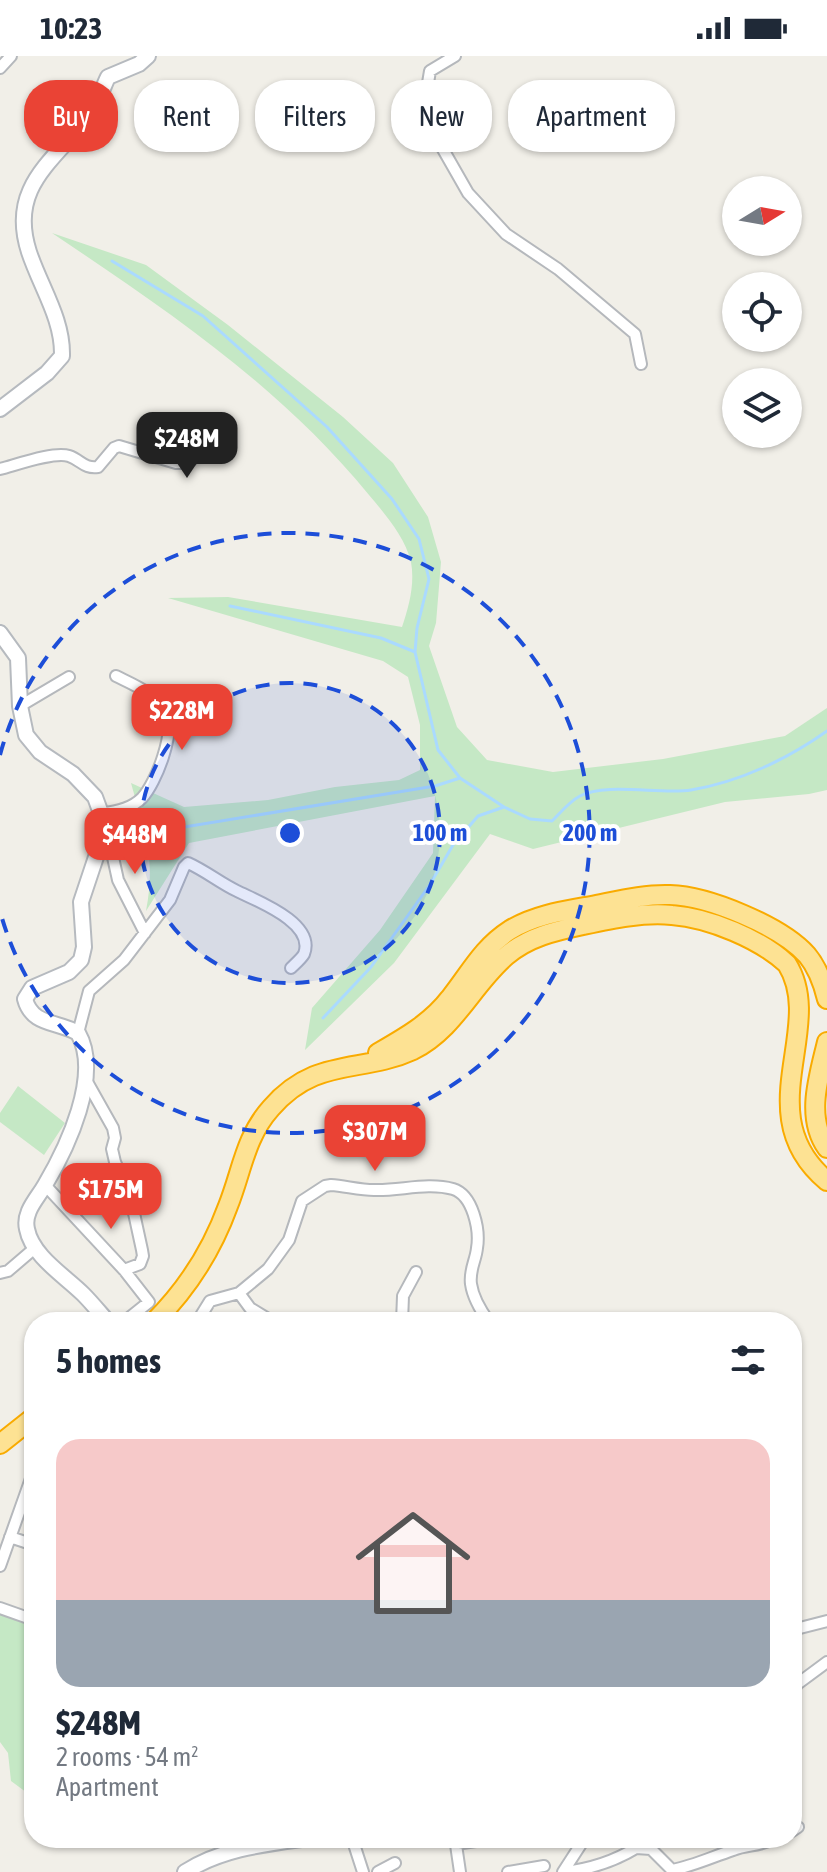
<!DOCTYPE html>
<meta charset="utf-8">
<style>
:root{--surface:#fff;--page:#f2f2f3;--text:#1f2937;--muted:#747a83;--accent:#ea4335}
body{margin:0;font-family:"Asap Condensed",sans-serif;background:var(--page);color:var(--text);height:100vh;display:flex;flex-direction:column;font-size:30px;white-space:nowrap}
*{box-sizing:border-box;margin:0}
p{font-size:26px;color:var(--muted)}
.icon{flex:none;width:44px;height:44px;fill:none;stroke:currentColor;stroke-width:2;stroke-linecap:round;stroke-linejoin:round}
.map{position:relative;flex:1;overflow:hidden}
.drawer{position:absolute;left:24px;top:1256px;width:778px;height:536px;display:flex;flex-direction:column;background:var(--surface);border-radius:32px;box-shadow:0 2px 6px #0004}
.drawer>*{flex:none}
.top-card{position:absolute;left:24px;top:24px;width:780px;height:72px;display:flex;gap:16px}
.needle{width:52px;rotate:79deg}
.controls{position:absolute;left:722px;top:120px;display:grid;gap:16px}
.controls a{display:grid;place-items:center;width:80px;height:80px;border-radius:50%;background:var(--surface);box-shadow:0 2px 6px #0004;font-size:40px}
.price{position:absolute;translate:-50% -68px;padding:0 18px;border-radius:16px;background:var(--accent);color:#fff;font-size:26px;line-height:52px;filter:drop-shadow(0 2px 4px #0008)}
.price::after{content:'';position:absolute;left:50%;top:48px;width:24px;height:18px;margin-left:-12px;background:inherit;clip-path:polygon(0 0,100% 0,50% 100%)}
.price.selected{background:#222;color:#fff}
ul{padding:0;list-style:none}
li{display:grid;align-content:center;gap:16px;height:424px;padding:0 32px}
li span{display:grid;place-items:center;height:248px;border-radius:24px;color:#555}
li>.icon{margin-inline-start:auto}
span .icon{width:144px;height:144px;fill:#fffc;stroke-width:1}
li b{font-size:34px}
h2{display:flex;justify-content:space-between;align-items:center;height:96px;padding:0 32px;font-size:34px}
.chip{padding:0 28px;border-radius:32px;background:var(--surface);box-shadow:0 2px 6px #0004;font-size:28px;line-height:72px}
.chip.selected{background:var(--accent);color:#fff}
.status{display:flex;justify-content:space-between;align-items:center;height:56px;padding:0 40px;background:var(--surface);direction:ltr}
.status svg{height:22px;fill:currentColor}
.map>svg:first-child{display:block}
</style>
<div class="status"><b>10:23</b><svg viewBox="0 0 49 12"><path d="M0 12V9h3v3zM5 12V6h3v6zM10 12V3h3v9zM15 12V0h3v12zM26 1h20v11H26zM47 4h2v5h-2z"/></svg></div>
<div class="map">
<svg width="827" height="1816" viewBox="0 0 827 1816">
<rect width="100%" height="100%" fill="#f1efe8"/>
<path fill="#c5e8c5" d="M52,177L146,209L228,269L343,361L393,407L428,461L441,506L436,567L429,590L457,671L487,704L553,716L663,703L785,680L827,652V734L809,738L725,746L533,793L490,778L394,907L305,994L312,952L380,874L433,797L435,740L189,787L146,855C156,802 145,778 131,727L184,751L268,744L335,731L399,724L420,714V669L408,621L383,605L168,542L228,541L402,571C409,550 415,528 411,506C405,481 385,458 369,439C280,330 168,255 52,177Z
M18,1030L65,1067L44,1099L0,1066V1057Z
M0,1558L34,1569V1742L11,1725L8,1697L0,1686Z"/>
<g fill="none" stroke-linecap="round" stroke-linejoin="round">
<path stroke="#aadaff" stroke-width="3" d="M112,205L203,260L327,371L392,443L419,483L429,523L417,572L415,596L438,694L460,722L504,751L530,763L552,765C560,757 570,745 580,740C606,726 662,739 691,734C739,726 788,703 827,675
M230,550L381,582L415,596
M166,774L435,730L460,722
M323,962L371,911L429,830L453,789L478,760L504,751"/>
<defs>
<path id="street" d="M455,0L430,15L428,27L436,81L468,137L506,178L558,213L635,278L641,308
M0,12L11,0
M0,413C16,409 54,395 69,400C81,404 84,413 98,411L114,392L119,390L176,407H188C201,397 200,386 197,371
M20,650L69,621
M102,757C116,756 131,753 142,742C156,727 176,676 166,656C157,638 132,628 116,620
M107,774L118,824L145,877
M78,977L89,935L124,904L170,844L184,811L188,807C206,815 220,827 237,835C257,845 316,867 304,898C302,902 295,908 291,912
M86,1024L113,1072L115,1082L112,1093L115,1106L132,1148L142,1194L143,1200L140,1208L124,1214
M45,1129L124,1214L149,1246L124,1266
M0,1217L8,1215L36,1191
M239,1237L250,1252L273,1266
M197,1266L210,1245L239,1237L268,1213L289,1184L302,1145L325,1130L331,1129C345,1130 360,1134 374,1134C400,1135 427,1126 453,1133C473,1139 480,1174 477,1192C476,1204 469,1214 471,1228C473,1242 481,1255 489,1266
M402,1266L403,1240L416,1216
M10,1481L34,1489
M0,1510L34,1414
M0,1552L34,1564
M792,1574L827,1565
M792,1647L796,1629L827,1606
M792,1775L798,1771
M352,1782L363,1816
M455,1782L460,1816
M456,1788L496,1782
M636,1792L651,1793L672,1814C693,1810 712,1801 733,1794C748,1788 759,1791 775,1782
M378,1816L395,1807
M508,1816L544,1810
M563,1816L585,1782
M564,1816C590,1813 613,1806 636,1792L638,1782"/>
<path id="secondary" d="M0,353L47,317L62,300C63,263 41,232 29,196C8,131 53,106 89,60C98,49 102,33 108,21L139,8L148,0
M0,577L18,602L20,650L26,679L40,696L73,718L95,741L106,771L81,846L84,891L81,904L69,916L32,932L25,943C32,970 58,965 78,977C102,1019 67,1092 45,1129C37,1143 23,1156 27,1173C32,1200 65,1220 83,1238C92,1247 100,1257 108,1266
M185,1816C223,1792 266,1788 309,1782"/>
<path id="highway" d="M827,986C819,1020 805,1061 827,1092
M378,997C404,982 431,967 450,942C470,917 482,892 510,874C535,859 563,855 591,850C617,845 644,838 670,839C708,840 781,870 807,899C818,912 823,927 827,943
M154,1266C187,1233 212,1194 228,1150C242,1115 245,1081 271,1052C316,1000 361,1018 413,994C455,973 472,929 506,900C528,881 555,875 583,869C611,863 643,856 672,859C710,862 760,883 787,908C827,972 747,1058 827,1125
M0,1388L34,1361"/>
</defs>
<use href="#street" stroke="#b5b8bc" stroke-width="14"/>
<use href="#secondary" stroke="#b6babf" stroke-width="18"/>
<use href="#highway" stroke="#f9ab00" stroke-width="22"/>
<use href="#street" stroke="#fff" stroke-width="10"/>
<use href="#secondary" stroke="#fff" stroke-width="14"/>
<use href="#highway" stroke="#fde293" stroke-width="18"/>
</g>
<circle cx="290" cy="777" r="150" fill="#1d4ed8" fill-opacity=".12"/>
<g fill="none" stroke="#1d4ed8" stroke-width="4" stroke-dasharray="14 10">
<circle cx="290" cy="777" r="150"/>
<path d="M0 699A300 300 0 1 1 0 855"/>
</g>
<circle cx="290" cy="777" r="12" fill="#1d4ed8" stroke="#fff" stroke-width="4"/>
<g font-size="24" text-anchor="middle" font-weight="bold" fill="#1d4ed8" stroke="#fff" stroke-width="8" stroke-linejoin="round" paint-order="stroke">
<text x="440" y="785">100 m</text>
<text x="590" y="785">200 m</text>
</g>
</svg>
<div class="controls">
<a><svg class="needle" viewBox="-14 -14 28 28"><path d="M0-13l5 13h-10z" fill="#e53935"/><path d="M0 13l5-13h-10z" fill="#747a83"/></svg></a>
<a><svg class="icon" aria-label="locate" viewBox="0 0 24 24"><circle cx="12" cy="12" r="6"/><path d="M12 2v4M12 18v4M2 12h4M18 12h4"/></svg></a>
<a><svg class="icon" aria-label="layers" viewBox="0 0 24 24"><path d="M12 4l9 5-9 5-9-5zM3 14l9 5 9-5"/></svg></a>
</div>
<b class="price selected" style="left:187px;top:424px">$248M</b>
<b class="price" style="left:182px;top:696px">$228M</b>
<b class="price" style="left:135px;top:820px">$448M</b>
<b class="price" style="left:375px;top:1117px">$307M</b>
<b class="price" style="left:111px;top:1175px">$175M</b>
<div class="top-card">
<a class="chip selected">Buy</a>
<a class="chip">Rent</a>
<a class="chip">Filters</a>
<a class="chip">New</a>
<a class="chip">Apartment</a>
</div>
<section class="drawer">
<h2>5 homes<svg class="icon" aria-label="filters" viewBox="0 0 24 24"><path d="M4 7h16M4 17h16"/><circle cx="9" cy="7" r="2"/><circle cx="15" cy="17" r="2"/></svg></h2>
<ul>
<li><span style="background:linear-gradient(#f6c9c9 65%,#9aa5b1 0)"><svg class="icon" aria-label="home" viewBox="0 0 24 24"><path d="M3 11l9-7 9 7M6 9v11h12V9"/></svg></span><div><b>$248M</b><p>2 rooms · 54 m²</p><p>Apartment</p></div></li>
</ul>
</section>
</div>
